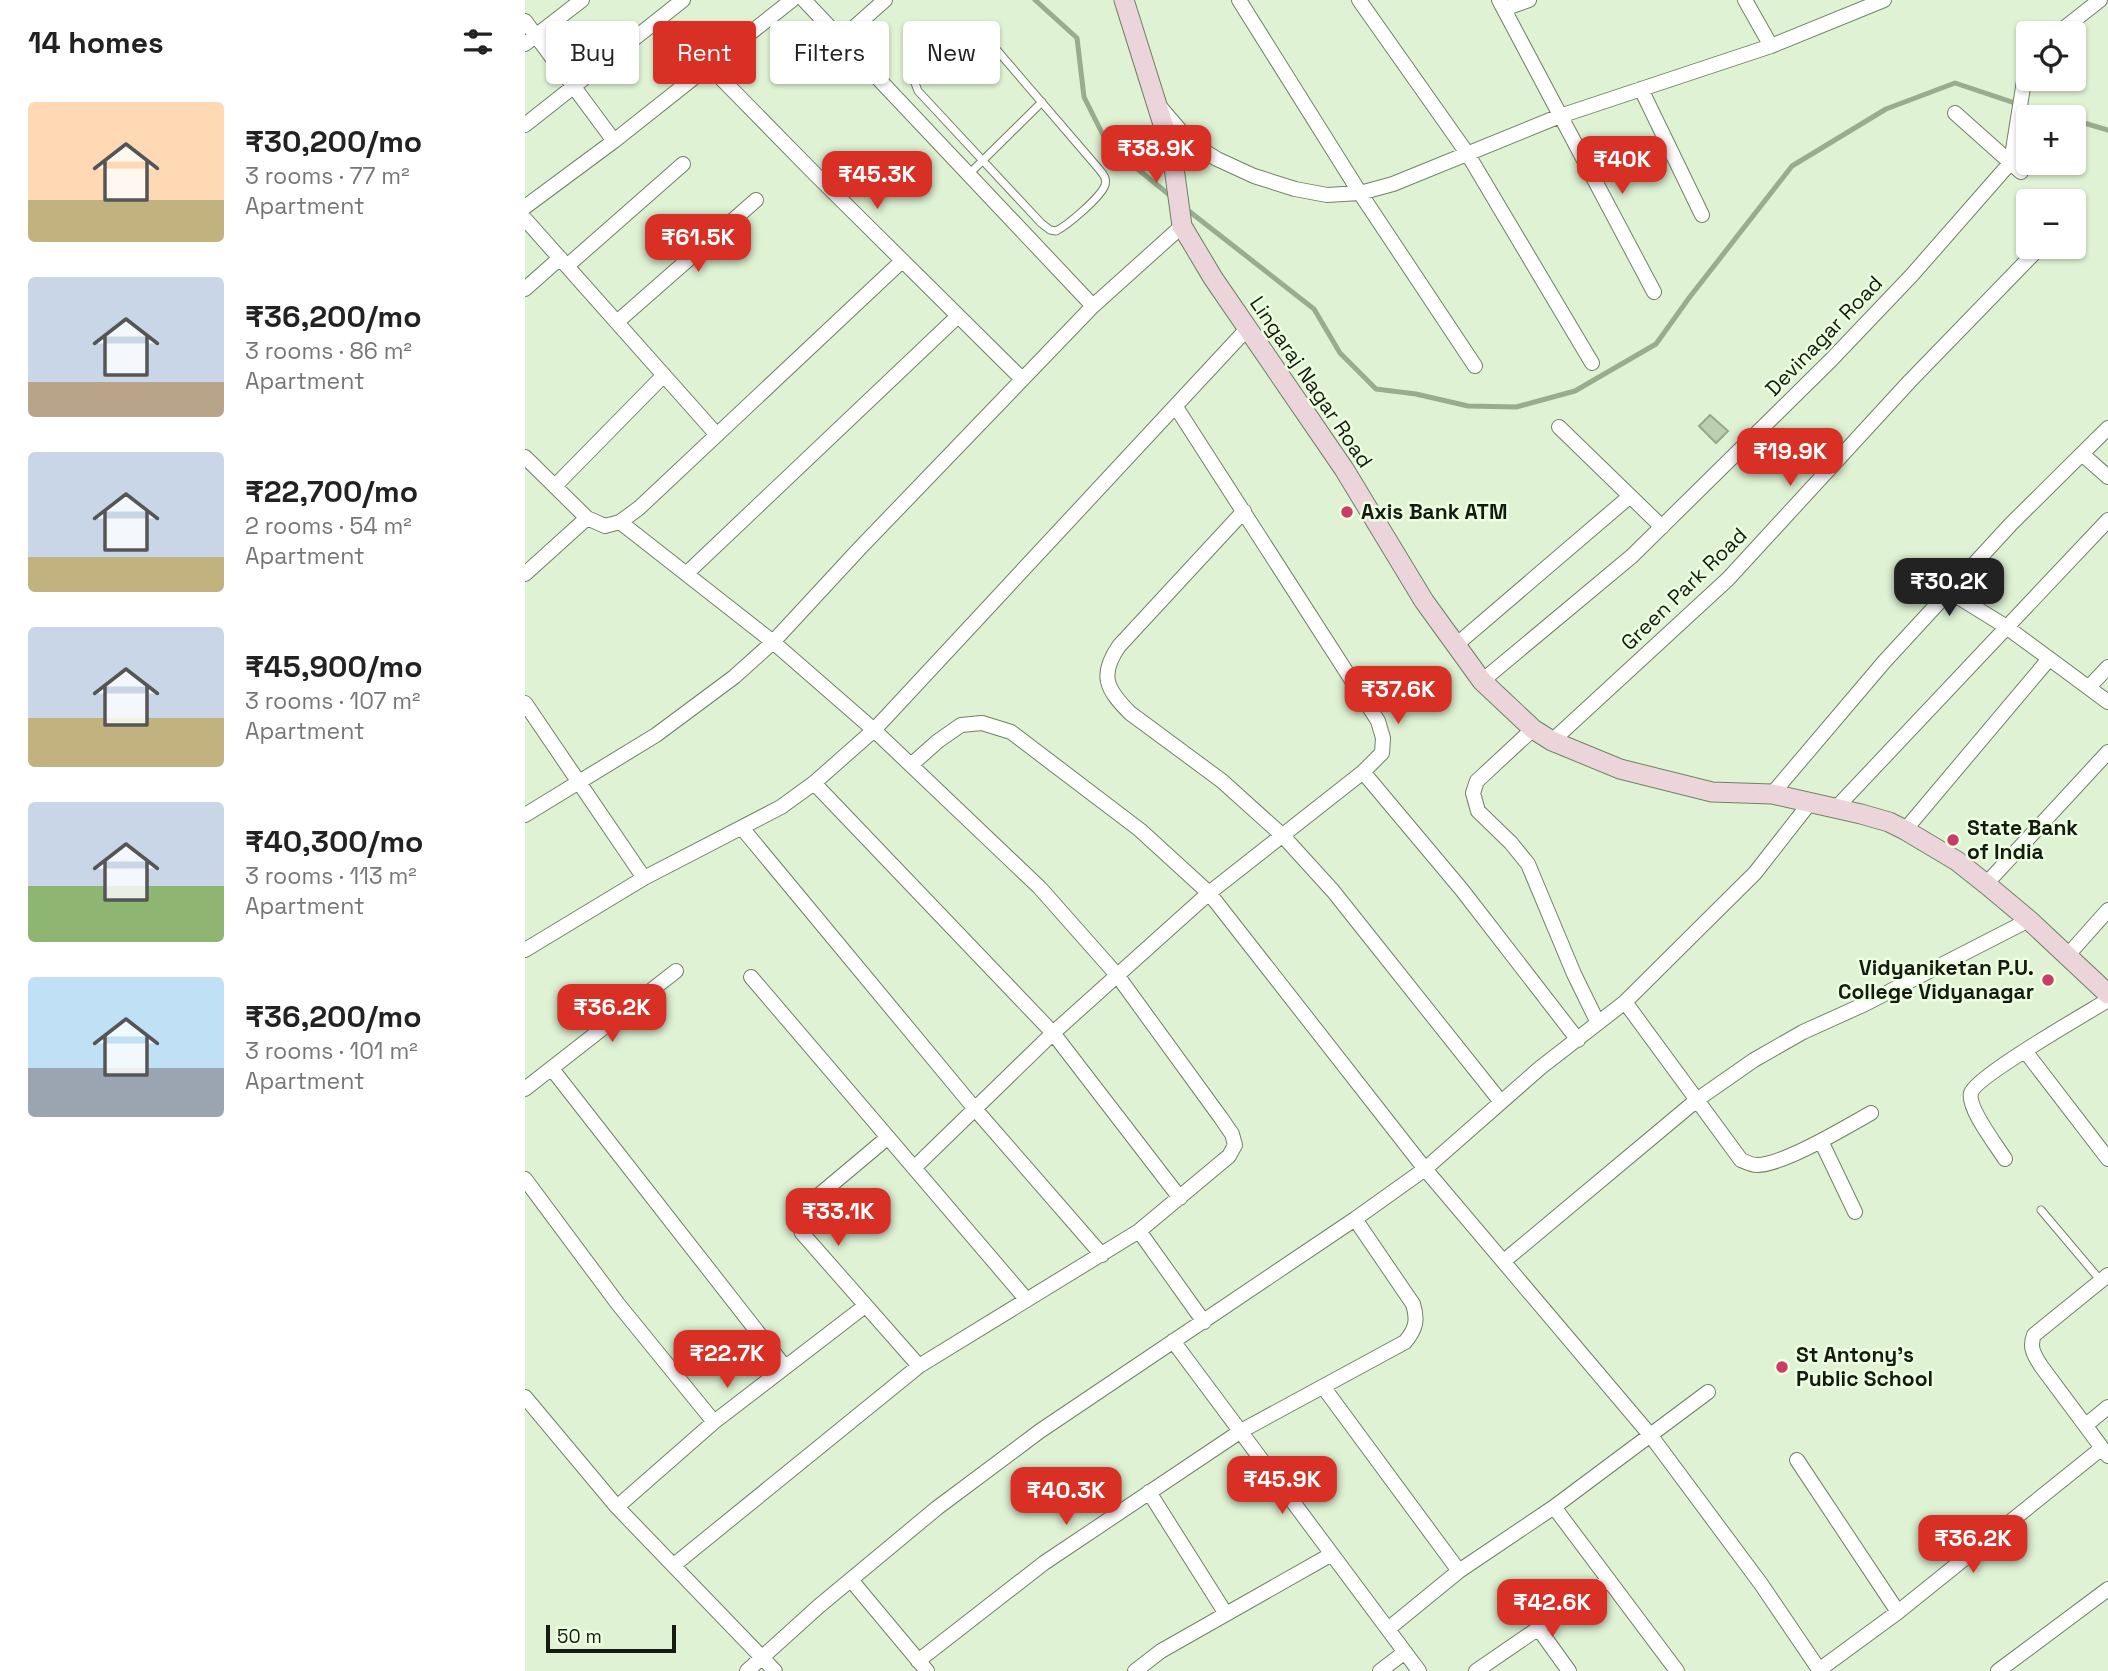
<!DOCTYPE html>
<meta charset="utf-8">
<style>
:root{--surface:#fff;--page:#f6f6f6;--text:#222;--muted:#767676;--accent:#d93025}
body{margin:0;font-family:"Space Grotesk",sans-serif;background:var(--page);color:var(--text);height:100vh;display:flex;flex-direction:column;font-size:26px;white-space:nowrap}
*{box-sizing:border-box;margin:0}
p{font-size:23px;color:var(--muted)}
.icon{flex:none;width:38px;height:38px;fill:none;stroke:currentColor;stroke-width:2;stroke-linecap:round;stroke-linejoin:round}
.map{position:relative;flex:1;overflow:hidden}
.side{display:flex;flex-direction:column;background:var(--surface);width:525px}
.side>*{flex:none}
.banner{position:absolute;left:21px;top:21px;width:665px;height:63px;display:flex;gap:14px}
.buttons{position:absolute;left:1491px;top:21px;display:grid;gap:14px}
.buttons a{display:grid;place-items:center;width:70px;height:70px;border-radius:7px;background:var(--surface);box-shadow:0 2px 5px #0004;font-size:35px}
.scale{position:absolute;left:21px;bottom:18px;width:130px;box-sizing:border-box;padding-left:7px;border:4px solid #151b11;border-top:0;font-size:19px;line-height:24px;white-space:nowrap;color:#151b11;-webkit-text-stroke:5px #ecffe1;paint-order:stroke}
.price{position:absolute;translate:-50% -60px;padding:0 16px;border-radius:14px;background:var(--accent);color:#fff;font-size:23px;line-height:46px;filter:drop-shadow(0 2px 4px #0008)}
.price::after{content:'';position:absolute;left:50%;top:42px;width:21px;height:16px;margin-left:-10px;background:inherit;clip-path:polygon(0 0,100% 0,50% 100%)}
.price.selected{background:#222;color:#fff}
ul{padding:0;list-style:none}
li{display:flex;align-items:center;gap:21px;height:175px;padding:0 28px}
li span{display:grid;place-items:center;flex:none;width:196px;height:140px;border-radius:7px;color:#555}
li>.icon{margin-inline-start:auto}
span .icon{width:84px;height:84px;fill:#fffc;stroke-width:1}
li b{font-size:30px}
h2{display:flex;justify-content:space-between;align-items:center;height:84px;padding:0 28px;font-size:30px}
.tag{padding:0 24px;border-radius:7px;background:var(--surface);box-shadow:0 2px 5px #0004;font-size:24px;line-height:63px}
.tag.selected{background:var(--accent);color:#fff}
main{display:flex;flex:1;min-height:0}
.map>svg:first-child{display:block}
</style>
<main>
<section class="side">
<h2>14 homes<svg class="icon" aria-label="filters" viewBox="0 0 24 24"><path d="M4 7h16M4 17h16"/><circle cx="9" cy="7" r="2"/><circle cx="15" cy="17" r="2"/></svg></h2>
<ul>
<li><span style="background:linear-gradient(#ffd9b3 70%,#c2b280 0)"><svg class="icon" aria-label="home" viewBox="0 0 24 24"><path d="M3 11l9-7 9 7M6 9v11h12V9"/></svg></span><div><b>₹30,200/mo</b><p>3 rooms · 77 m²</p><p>Apartment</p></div></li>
<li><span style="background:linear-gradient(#c9d6e8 75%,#b9a48a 0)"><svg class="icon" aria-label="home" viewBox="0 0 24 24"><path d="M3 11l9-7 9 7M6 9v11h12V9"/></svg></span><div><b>₹36,200/mo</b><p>3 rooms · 86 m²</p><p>Apartment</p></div></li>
<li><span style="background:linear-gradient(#c9d6e8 75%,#c2b280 0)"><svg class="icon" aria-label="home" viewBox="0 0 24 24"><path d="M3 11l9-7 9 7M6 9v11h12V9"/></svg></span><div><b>₹22,700/mo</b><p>2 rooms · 54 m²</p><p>Apartment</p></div></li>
<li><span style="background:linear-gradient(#c9d6e8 65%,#c2b280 0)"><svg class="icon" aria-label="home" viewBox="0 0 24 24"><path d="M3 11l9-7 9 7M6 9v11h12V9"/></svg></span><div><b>₹45,900/mo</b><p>3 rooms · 107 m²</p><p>Apartment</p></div></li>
<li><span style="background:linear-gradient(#c9d6e8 60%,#8fb573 0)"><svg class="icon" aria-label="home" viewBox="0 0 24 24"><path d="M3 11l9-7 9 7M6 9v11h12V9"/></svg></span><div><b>₹40,300/mo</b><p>3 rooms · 113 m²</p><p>Apartment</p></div></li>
<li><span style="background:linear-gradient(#bfe0f5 65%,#9aa5b1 0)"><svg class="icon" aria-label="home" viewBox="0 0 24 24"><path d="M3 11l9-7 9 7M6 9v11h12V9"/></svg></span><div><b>₹36,200/mo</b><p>3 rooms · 101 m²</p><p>Apartment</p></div></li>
</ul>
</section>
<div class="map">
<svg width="1583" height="1671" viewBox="0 0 1583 1671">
<rect width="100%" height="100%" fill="#dff2d4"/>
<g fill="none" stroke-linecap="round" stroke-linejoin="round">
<path stroke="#99ac8d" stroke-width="5" d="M510,0L552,38L559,97L583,145L647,197
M1549,120L1583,130
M660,208L789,309L815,353L851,389L891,394L943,406L991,407L1050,391L1131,344L1164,298L1267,166L1361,109L1430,83L1517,112L1538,117"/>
</g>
<path fill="#bccfaf" stroke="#96a78b" stroke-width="2" d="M1185,415L1203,431L1191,443L1174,426Z"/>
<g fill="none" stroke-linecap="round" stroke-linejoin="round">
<defs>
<path id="lane" d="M446,26L452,27L459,35L574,169C578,174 582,178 580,185C576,197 543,225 531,231L525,230L516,223L393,91L390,83L391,75L432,36Z
M445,173L517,102
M1516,1210L1576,1281"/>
<path id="street" d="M279,0L568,306
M714,0L835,193L950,366
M834,0L942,153L1067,363
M974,0L1129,292
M1220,0L1246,46
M979,9L1004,0
M0,21L89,141
M1533,33L1575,0
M316,39L360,0
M0,44L57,0
M184,66L288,172L497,379
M1116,89L1177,215
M636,108L666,143L692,159L729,176L770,189L802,195L835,193L868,184L1035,116L1246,46L1359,0
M1430,113L1496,172
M0,125L158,0
M0,207L89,141L267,0
M0,219L192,435
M42,266L158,164
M0,289L35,258
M92,322L231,200
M1034,427L1137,527
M1557,454L1583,477
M0,457L62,518L80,526L95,522L114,508L377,261
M30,486L139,375
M719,511L594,646C574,675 581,689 605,713L697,781L758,836L808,891L976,1102
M95,522L248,642L349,730L515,888L592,975L696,1118L707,1134L710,1145L704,1156L614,1231L394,1366L149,1565
M0,574L62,518
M161,574L433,316
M1425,592L1480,626L1583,702
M931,645L1104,497
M957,681L1107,556L1306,360L1387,275L1486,162L1503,56
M1564,687L1583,667
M0,703L119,878
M1008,729L952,781L948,793L953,811L986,843L1003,864L1049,974L1073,1023
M1027,741L1203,579L1385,381L1515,247
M386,765L413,741L436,725L457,723L486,732L615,830L684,893L900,1169L1126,1436L1236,1584L1295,1671
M838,772L937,890L1053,1040
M289,783L528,1033L655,1198
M1247,794L1359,662L1486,524L1583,428
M1311,808L1583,520
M0,815L131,735L209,677L248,642L335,548L568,306L657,226
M217,828L450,1109L577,1255
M1380,830L1524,659
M1461,884L1583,752
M0,950L119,878L256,807L289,783L349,730L722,329
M1542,956L1583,910
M226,977L501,1299
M1100,1002L1216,1160C1221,1162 1226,1165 1232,1165C1258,1165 1321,1127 1346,1113
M1500,1051L1583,1159
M27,1069L260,1367
M0,1089L151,971
M362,1138L281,1206L273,1214V1223L277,1233L394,1366
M1296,1141L1330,1212
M1480,1159C1472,1146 1442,1108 1446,1093C1450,1077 1562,1013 1583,1000
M389,1168L528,1033L684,893L838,772L857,753L858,738L853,721L651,407
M0,1179L93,1304L189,1422
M614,1231L679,1322
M979,1261L1173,1099L1229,1060L1278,1032L1340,1004L1504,920
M1583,1275L1509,1335C1504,1347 1509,1355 1516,1366L1583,1456
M648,1341L894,1671
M799,1388L934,1571
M0,1397L92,1507L250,1671
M1561,1425L1583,1407
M1272,1460L1373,1612
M624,1492L701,1614
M92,1507L189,1422L340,1306
M326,1580L402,1671
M1013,1628L1044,1671
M863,1629L934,1571L1029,1507
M393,1661L519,1563L716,1431L880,1342C891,1329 893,1320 888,1304L830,1219
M1294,1670L1373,1612L1577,1448
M222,1671L294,1606L412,1508L515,1431L830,1219L900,1169L1015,1068L1100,1002L1230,873L1284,804
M610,1671L636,1651L807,1554
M855,1671L880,1652
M951,1671L1084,1580
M1152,1671L1029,1507L1183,1392
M1473,1671L1583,1589"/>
<path id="secondary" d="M599,0L647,153L657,226L688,278L819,469L899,601L957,681L1008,729L1027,741L1095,769L1187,792L1247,794L1336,814L1364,822L1380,830L1432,861L1461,884L1504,920L1583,994"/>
</defs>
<use href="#lane" stroke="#718166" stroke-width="9"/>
<use href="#street" stroke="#718166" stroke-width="16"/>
<use href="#secondary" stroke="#718166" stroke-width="21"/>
<use href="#lane" stroke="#fff" stroke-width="7"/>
<use href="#street" stroke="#fff" stroke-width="14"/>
<use href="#secondary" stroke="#ebd5da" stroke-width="19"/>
</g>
<g fill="#cb3d69" stroke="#ecffe1" stroke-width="2.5">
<circle cx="822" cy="512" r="7"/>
<circle cx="1428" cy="840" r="7"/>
<circle cx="1523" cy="980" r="7"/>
<circle cx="1257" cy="1367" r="7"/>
</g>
<g text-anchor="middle" stroke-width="5" stroke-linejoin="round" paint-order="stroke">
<g font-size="21" fill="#151b11" stroke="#ecffe1">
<text transform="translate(1299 336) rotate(-46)" y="7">Devinagar Road</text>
<text transform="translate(786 382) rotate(56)" y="7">Lingaraj Nagar Road</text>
<text transform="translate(1159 589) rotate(-44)" y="7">Green Park Road</text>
</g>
<g font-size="21" font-weight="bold" fill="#151b11" stroke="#ecffe1" text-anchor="start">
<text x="836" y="519">Axis Bank ATM</text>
<text x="1442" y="835">State Bank<tspan x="1442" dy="24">of India</tspan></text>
<text x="1509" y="975" text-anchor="end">Vidyaniketan P.U.<tspan x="1509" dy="24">College Vidyanagar</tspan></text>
<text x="1271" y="1362">St Antony's<tspan x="1271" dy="24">Public School</tspan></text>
</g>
</g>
</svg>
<div class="buttons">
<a><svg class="icon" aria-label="locate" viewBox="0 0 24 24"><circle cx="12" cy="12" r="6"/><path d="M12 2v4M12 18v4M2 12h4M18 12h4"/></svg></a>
<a>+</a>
<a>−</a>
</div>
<div class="scale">50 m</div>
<b class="price" style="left:631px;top:185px">₹38.9K</b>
<b class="price" style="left:1097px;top:196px">₹40K</b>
<b class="price" style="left:352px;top:211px">₹45.3K</b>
<b class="price" style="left:173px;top:274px">₹61.5K</b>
<b class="price" style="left:1265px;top:488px">₹19.9K</b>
<b class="price selected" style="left:1424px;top:618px">₹30.2K</b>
<b class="price" style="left:873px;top:726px">₹37.6K</b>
<b class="price" style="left:87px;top:1044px">₹36.2K</b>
<b class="price" style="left:313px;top:1248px">₹33.1K</b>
<b class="price" style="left:202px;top:1390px">₹22.7K</b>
<b class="price" style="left:757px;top:1516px">₹45.9K</b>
<b class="price" style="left:541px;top:1527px">₹40.3K</b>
<b class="price" style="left:1448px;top:1575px">₹36.2K</b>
<b class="price" style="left:1027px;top:1639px">₹42.6K</b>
<div class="banner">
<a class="tag">Buy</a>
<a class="tag selected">Rent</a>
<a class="tag">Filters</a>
<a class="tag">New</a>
</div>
</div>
</main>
